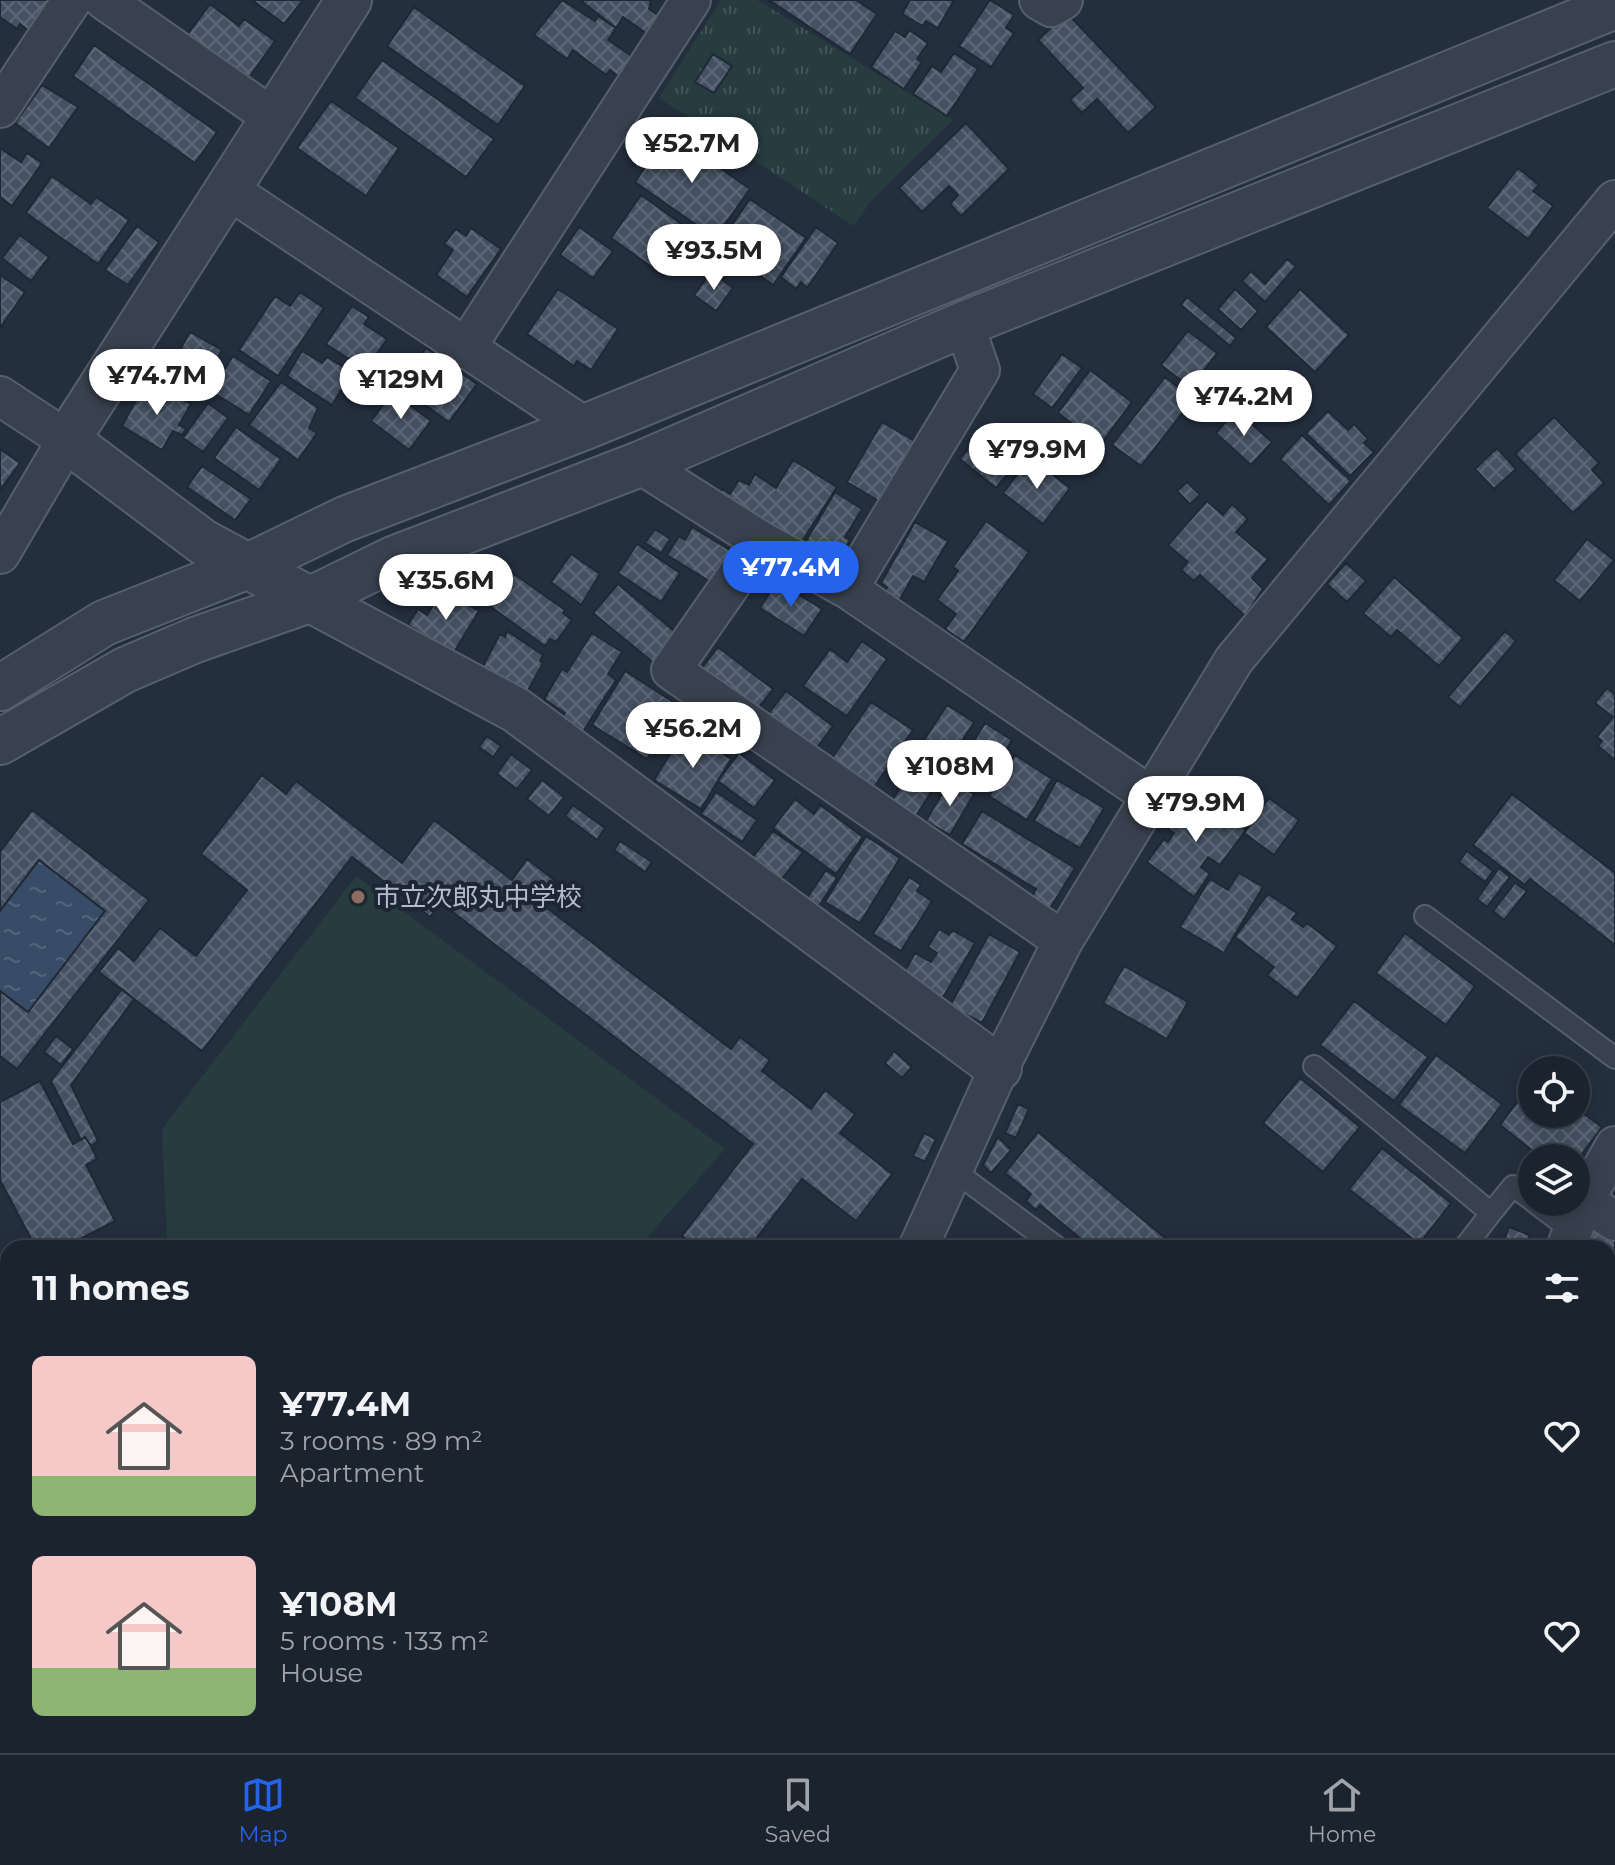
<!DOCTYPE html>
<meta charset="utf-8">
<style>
:root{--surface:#1b232e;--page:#282f3a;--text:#f1f3f6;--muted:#a0a4aa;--line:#39404a;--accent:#2563eb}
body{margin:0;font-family:Montserrat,"Noto Sans JP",sans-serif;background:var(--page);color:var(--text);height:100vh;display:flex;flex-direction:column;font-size:30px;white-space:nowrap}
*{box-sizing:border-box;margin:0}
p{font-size:26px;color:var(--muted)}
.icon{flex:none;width:44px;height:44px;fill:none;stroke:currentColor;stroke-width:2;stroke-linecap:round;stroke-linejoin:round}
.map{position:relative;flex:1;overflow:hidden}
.side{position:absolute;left:0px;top:1240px;width:1616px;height:514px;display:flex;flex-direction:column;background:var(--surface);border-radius:24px 24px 0 0;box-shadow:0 4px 20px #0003,0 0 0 2px var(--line)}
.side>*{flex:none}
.fabs{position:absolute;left:1518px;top:1056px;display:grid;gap:16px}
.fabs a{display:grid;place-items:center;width:72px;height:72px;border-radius:50%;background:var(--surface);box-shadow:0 4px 20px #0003,0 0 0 2px var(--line);font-size:40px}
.price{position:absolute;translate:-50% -68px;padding:0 18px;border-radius:28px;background:#fff;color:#222;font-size:26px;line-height:52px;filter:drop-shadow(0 2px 4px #0008)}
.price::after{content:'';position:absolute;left:50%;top:48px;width:24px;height:18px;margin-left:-12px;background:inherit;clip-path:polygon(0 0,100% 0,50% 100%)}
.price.on{background:var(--accent);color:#fff}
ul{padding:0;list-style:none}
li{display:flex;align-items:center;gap:24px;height:200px;padding:0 32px}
li span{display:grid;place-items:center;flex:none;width:224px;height:160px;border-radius:12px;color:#555}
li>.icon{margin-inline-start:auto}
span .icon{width:96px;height:96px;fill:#fffc;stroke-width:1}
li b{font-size:34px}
h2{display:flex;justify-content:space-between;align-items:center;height:96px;padding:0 32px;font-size:34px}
.dock{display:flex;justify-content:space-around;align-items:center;height:112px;border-top:2px solid var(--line);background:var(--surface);font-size:22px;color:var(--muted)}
.dock a{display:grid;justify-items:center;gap:4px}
.dock .on{color:var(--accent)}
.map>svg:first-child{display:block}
</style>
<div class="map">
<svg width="1615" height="1753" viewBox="0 0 1615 1753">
<defs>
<pattern id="grass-tufts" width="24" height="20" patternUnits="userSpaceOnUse" patternTransform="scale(2)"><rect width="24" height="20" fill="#263c3f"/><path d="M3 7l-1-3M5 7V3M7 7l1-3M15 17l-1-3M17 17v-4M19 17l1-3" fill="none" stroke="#435659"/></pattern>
<pattern id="water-ripples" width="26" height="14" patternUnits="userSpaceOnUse" patternTransform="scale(2)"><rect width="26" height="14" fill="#394c67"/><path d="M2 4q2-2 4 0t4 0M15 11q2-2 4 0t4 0" fill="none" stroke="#53647b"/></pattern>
<pattern id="building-cross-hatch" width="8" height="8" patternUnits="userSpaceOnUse" patternTransform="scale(2)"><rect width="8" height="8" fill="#455162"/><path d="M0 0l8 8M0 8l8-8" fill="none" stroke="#5d6877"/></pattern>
</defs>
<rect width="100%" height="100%" fill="#242f3e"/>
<path fill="url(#grass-tufts)" d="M721,0H757L953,120L870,202L854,226L659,98Z"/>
<path fill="#263c3f" d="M356,876L725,1149L643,1242L650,1248H174L167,1242L162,1129Z"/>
<path fill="url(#water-ripples)" d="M39,860L105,911L28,1012L0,991V911Z"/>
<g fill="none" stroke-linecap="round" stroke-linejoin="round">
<path stroke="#394c67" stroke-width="11" d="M1071,1753L1083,1746
M1172,1753L1177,1746"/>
</g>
<path fill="url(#building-cross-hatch)" stroke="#1f2835" stroke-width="2" d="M0,0H48L60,9L30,32L20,24L17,29L0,17Z
M252,0H303L284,24Z
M562,0L595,21L598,16L616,28L608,40L636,59L622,79L610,70L606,75L573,50L567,59L534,35Z
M580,0H651L649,9L662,18L650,36L623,17L616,28Z
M769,0H856L877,14L850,54Z
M910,0H954L938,28L926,21L923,26L902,14Z
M990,0L1014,15L1006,28L1014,33L991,67L959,46Z
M210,4L239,26L244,19L275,41L243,86L182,42Z
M414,7L525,86L498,125L387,46Z
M1067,13L1156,107L1128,133L1097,99L1082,113L1070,100L1083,88L1038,40Z
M909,30L928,43L917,59L922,62L904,89L871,67L895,31L905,37Z
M94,45L217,132L195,163L73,76Z
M954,53L978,69L947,116L913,94L932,66L941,72Z
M713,54L732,66L714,93L695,82Z
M382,60L494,139L466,177L355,98Z
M42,85L78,107L49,148L15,123Z
M331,101L399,148L366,196L297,148Z
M966,123L1009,169L961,216L950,204L958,195L949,186L922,212L899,188Z
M669,132L750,189L715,238L635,182Z
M0,148L21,162L27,153L42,163L12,206L0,197Z
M1518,168L1539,185L1533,191L1553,206L1528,239L1487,208Z
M52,176L91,204L96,197L129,220L98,264L26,213Z
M641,195L694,233L664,276L611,238Z
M750,199L806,238L773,285L717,246Z
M137,226L159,242L128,285L105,270Z
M579,227L613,251L593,278L560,255Z
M816,227L838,243L807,288L801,282L796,289L781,277Z
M471,228L501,249L467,297L436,275L453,250L444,244L456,229L466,236Z
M20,235L49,257L31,281L2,258Z
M1287,259L1296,266L1265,302L1242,281L1251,271L1265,284Z
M711,272L733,288L716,311L694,295Z
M0,275L25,292L0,328Z
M558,289L618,329L591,370L577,361L574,366L527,334Z
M1235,289L1258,311L1241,330L1218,309Z
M1300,289L1349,335L1315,372L1266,327Z
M300,292L324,308L278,376L239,350L275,296L290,306Z
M1187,297L1236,338L1230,346L1181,305Z
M352,306L369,317L364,324L387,339L366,370L326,344Z
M1188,331L1217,353L1191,388L1161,365Z
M190,332L222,350L200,389L168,371Z
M426,348L477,384L449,422L390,380L408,354L417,360Z
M302,351L322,363L327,357L352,372L332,405L287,376Z
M1062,354L1082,368L1052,408L1033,394Z
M233,356L271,381L249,415L211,391Z
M1090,370L1132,402L1100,445L1058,413Z
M1165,377L1193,399L1141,466L1112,445Z
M281,382L318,408L309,428L317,433L298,460L249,425Z
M155,384L191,404L179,425L186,429L182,435L173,431L162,450L122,426L139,395L146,399Z
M393,392L431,421L409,450L371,421Z
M208,403L228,418L203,452L183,438Z
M1236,410L1272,442L1251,465L1216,433Z
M1328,411L1348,430L1354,424L1368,439L1364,443L1374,452L1350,476L1306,433Z
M1554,417L1599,463L1592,470L1604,483L1573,513L1515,454Z
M882,422L918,443L882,503L847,482Z
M987,425L1024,454L996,488L960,459Z
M236,427L281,459L259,490L214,458Z
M1302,435L1351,481L1329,505L1280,459Z
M1497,448L1516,469L1494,489L1475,469Z
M0,449L20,463L0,490Z
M1030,458L1070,488L1043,524L1003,493Z
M793,460L837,487L799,546L718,495L722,489L730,494L739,480L749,485L755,474L776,488Z
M202,466L251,499L235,520L187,487Z
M1187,482L1200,495L1190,504L1177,491Z
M835,492L862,509L845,537L850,540L835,565L803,546Z
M1207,501L1223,515L1232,504L1248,519L1236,532L1268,559L1252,578L1263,589L1245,616L1200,575L1194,581L1181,570L1188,562L1168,545Z
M986,521L1029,552L964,642L945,629L956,614L937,600L958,571L953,567Z
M915,522L948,541L924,582L913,576L899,601L884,593L887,587L881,583Z
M692,527L733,552L714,584L667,555L679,536L685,540Z
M655,529L670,539L661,553L645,543Z
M1587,539L1614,560L1580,601L1554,580Z
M637,544L680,573L661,602L618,573Z
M571,554L600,574L581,605L551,582Z
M1346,563L1366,581L1347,602L1327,584Z
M514,574L565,610L563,613L572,620L556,642L550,639L545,646L491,607Z
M1394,577L1463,638L1439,666L1397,630L1391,637L1363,613Z
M777,581L822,609L804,636L760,608Z
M618,584L680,636L656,665L593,613Z
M450,594L479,611L454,652L408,625L418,609L427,615L435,602L442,608Z
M507,631L543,655L540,661L543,663L526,694L481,670L500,634L505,637Z
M1505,631L1516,641L1460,707L1448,697Z
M592,633L622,652L608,674L616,680L582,733L561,720L565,713L544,699L562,669L567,672Z
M862,641L887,659L847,716L803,686L830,649L847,662Z
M718,647L773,689L753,715L698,673Z
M625,671L681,707L647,759L592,725Z
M1607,688L1615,695V760L1598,746L1602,741L1597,737L1613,717L1595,703Z
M786,691L833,726L810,757L763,721Z
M871,702L913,730L866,799L823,771Z
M947,705L974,722L949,762L921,745Z
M985,723L1012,740L989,778L981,773L976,781L957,768Z
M685,730L731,759L701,809L654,780Z
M487,736L501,746L493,757L479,747Z
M739,753L775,780L754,808L718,781Z
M511,754L532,770L517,789L497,774Z
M1015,755L1052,779L1027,820L989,796Z
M918,758L943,773L916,816L892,801Z
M262,775L286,794L296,781L402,863L434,820L512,880L527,859L558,883L542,904L731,1049L740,1037L770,1060L762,1071L811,1109L825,1090L855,1114L840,1133L892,1174L856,1221L802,1179L749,1248H698L682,1236L753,1144L441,903L430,917L352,857L202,1051L99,972L118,948L134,961L160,928L196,956L247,890L201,854Z
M542,780L564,797L549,816L527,799Z
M950,780L974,794L950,835L926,821Z
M1057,780L1104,808L1080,848L1034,821Z
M716,792L757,820L742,842L701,814Z
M1194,792L1246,830L1220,865L1208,857L1201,867L1210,874L1194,897L1147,862L1164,839L1168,842L1174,833L1168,829Z
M1512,794L1615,873V945L1530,879L1525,885L1473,845Z
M1269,798L1299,820L1274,855L1244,833Z
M795,799L814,814L820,805L863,837L836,874L773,828Z
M573,805L605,828L597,840L565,816Z
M32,810L149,900L17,1069L0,1056V991L28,1012L105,911L39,860L0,911V852Z
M982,811L1075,868L1049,910L1031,899L1036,889L962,844Z
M773,831L803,852L781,880L752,858Z
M866,836L900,858L860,923L825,902Z
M620,841L652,862L645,872L614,850Z
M1467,851L1493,871L1485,882L1459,862Z
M1499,868L1510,877L1487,907L1477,899Z
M826,870L837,878L819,906L807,898Z
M1239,873L1263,887L1224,953L1180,927L1210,879L1228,890Z
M909,877L921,885L917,891L932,901L901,951L873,934Z
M1515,883L1527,891L1504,920L1493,911Z
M1268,894L1297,913L1292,919L1303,927L1307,923L1337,946L1297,998L1267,975L1274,967L1235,937Z
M939,929L949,935L952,930L975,943L942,999L902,976L915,953L931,962L937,953L928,947Z
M1405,933L1475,986L1446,1025L1376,973Z
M989,934L1020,952L982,1023L950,1006Z
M1124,966L1188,1002L1167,1039L1103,1003Z
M122,989L134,999L71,1085L98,1141L91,1146L85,1137L81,1140L51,1081Z
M1354,1001L1428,1057L1394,1101L1320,1045Z
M56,1036L73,1049L61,1065L44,1052Z
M894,1051L912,1067L902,1078L885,1063Z
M1436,1055L1502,1104L1465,1153L1399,1105Z
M1300,1078L1360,1127L1323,1172L1263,1123Z
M40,1081L73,1144L85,1137L91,1146L97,1159L86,1165L115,1221L63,1248H36L0,1180V1102Z
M1532,1082V1114H1576V1108L1602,1127L1576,1162V1158H1542L1500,1125Z
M1018,1104L1029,1109L1016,1138L1005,1133Z
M1038,1132L1177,1248H1092L1040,1205L1036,1210L1026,1201L1031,1194L1005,1173Z
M924,1133L936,1139L925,1162L913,1156Z
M998,1137L1011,1150L991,1173L983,1165Z
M1382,1148L1451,1203L1419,1244L1349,1189Z
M1593,1224L1615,1237V1322L1608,1318V1248H1584Z
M1509,1227L1530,1235L1525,1248H1501Z
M1614,1477L1615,1478V1544L1608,1536V1482Z
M1615,1593V1634L1608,1629V1603Z
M1608,1659L1615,1664V1691L1608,1700Z
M0,1698L8,1703V1746H31L23,1751L0,1753Z
M660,1746H748L753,1750L750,1753H668Z
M931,1746H964L971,1753H924Z
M1423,1746H1478L1472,1753H1417Z
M1485,1746H1524L1533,1753H1479Z"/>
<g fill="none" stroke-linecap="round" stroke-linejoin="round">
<defs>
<path id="service" d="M1425,916L1615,1058
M1314,1066L1491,1213L1513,1186L1532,1200
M953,1170L1058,1248
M1534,1202L1571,1230
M1464,1248L1491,1213
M796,1746L804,1753
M1097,1753L1108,1746"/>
<path id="minor" d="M104,0L272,117
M1039,0L1051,7L1063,0
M0,108L72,0
M226,188L585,427
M465,349L691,0
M0,396L67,440L0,554
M640,464L761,541L848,589L1149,795
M761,541L671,670L1063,941
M848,589L980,370L964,324
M1584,1201L1615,1221
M918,1248L999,1068L1063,941L1234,660L1615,200
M1566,1248L1584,1201L1615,1146
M1608,1451L1615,1452
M1608,1726L1615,1718
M1326,1746L1335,1753
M44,1753L56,1746
M610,1753L615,1746
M1288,1753L1292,1746
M1587,1753L1592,1746"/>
<path id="tertiary" d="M349,0L67,440L203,542L516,710L999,1068
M0,688L104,623L248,566L345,519L585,427L1615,6
M0,742L125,670L195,640L309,600L393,559L640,464L964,324L1615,64"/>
<path id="motorway" d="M0,1389L8,1403
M0,1520L8,1535
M122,1746L125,1753
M192,1746L196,1753"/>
</defs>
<use href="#service" stroke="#565f6c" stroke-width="24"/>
<use href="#minor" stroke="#565f6c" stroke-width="42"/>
<use href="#tertiary" stroke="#565f6c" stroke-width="48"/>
<use href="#motorway" stroke="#434c59" stroke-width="48"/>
<use href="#service" stroke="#38414e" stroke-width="20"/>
<use href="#minor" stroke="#38414e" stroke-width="38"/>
<use href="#tertiary" stroke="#38414e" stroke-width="44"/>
<use href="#motorway" stroke="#746855" stroke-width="44"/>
</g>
<circle fill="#8d6e63" stroke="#1d2633" stroke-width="3" cx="358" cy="897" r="8"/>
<g text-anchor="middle" stroke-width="8" stroke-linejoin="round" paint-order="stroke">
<g font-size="26" fill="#b4bcc9" stroke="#1d2633" text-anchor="start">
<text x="374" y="906">市立次郎丸中学校</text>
</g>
</g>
</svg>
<div class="fabs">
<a><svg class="icon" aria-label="locate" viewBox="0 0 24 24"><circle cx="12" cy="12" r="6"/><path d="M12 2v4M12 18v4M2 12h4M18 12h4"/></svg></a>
<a><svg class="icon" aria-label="layers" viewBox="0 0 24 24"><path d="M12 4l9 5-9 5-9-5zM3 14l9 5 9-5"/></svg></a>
</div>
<b class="price" style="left:692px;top:185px">¥52.7M</b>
<b class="price" style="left:714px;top:292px">¥93.5M</b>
<b class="price" style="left:157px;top:417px">¥74.7M</b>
<b class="price" style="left:401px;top:421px">¥129M</b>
<b class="price" style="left:1244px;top:438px">¥74.2M</b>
<b class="price" style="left:1037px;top:491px">¥79.9M</b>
<b class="price on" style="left:791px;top:609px">¥77.4M</b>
<b class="price" style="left:446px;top:622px">¥35.6M</b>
<b class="price" style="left:693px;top:770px">¥56.2M</b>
<b class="price" style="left:950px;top:808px">¥108M</b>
<b class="price" style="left:1196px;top:844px">¥79.9M</b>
<section class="side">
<h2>11 homes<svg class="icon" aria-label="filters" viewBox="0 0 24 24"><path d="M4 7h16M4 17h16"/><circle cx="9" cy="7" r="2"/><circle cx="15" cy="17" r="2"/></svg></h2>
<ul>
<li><span style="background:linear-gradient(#f6c9c9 75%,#8fb573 0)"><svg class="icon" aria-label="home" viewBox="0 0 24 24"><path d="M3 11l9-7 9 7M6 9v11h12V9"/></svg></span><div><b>¥77.4M</b><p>3 rooms · 89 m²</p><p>Apartment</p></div><svg class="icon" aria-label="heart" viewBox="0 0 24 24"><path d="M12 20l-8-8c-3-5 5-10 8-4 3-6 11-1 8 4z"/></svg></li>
<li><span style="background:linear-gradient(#f6c9c9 70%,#8fb573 0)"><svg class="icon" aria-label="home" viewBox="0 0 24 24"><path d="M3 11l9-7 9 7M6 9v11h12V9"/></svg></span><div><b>¥108M</b><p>5 rooms · 133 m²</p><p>House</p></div><svg class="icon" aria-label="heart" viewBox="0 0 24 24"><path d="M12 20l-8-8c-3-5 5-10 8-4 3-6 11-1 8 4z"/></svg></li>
</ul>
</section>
</div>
<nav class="dock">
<a class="on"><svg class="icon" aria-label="map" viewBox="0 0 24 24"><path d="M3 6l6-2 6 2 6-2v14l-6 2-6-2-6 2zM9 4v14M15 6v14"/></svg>Map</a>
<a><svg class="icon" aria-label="saved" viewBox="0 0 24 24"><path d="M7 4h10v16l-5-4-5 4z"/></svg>Saved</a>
<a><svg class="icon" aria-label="home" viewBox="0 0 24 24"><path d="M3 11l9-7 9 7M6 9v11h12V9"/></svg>Home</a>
</nav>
